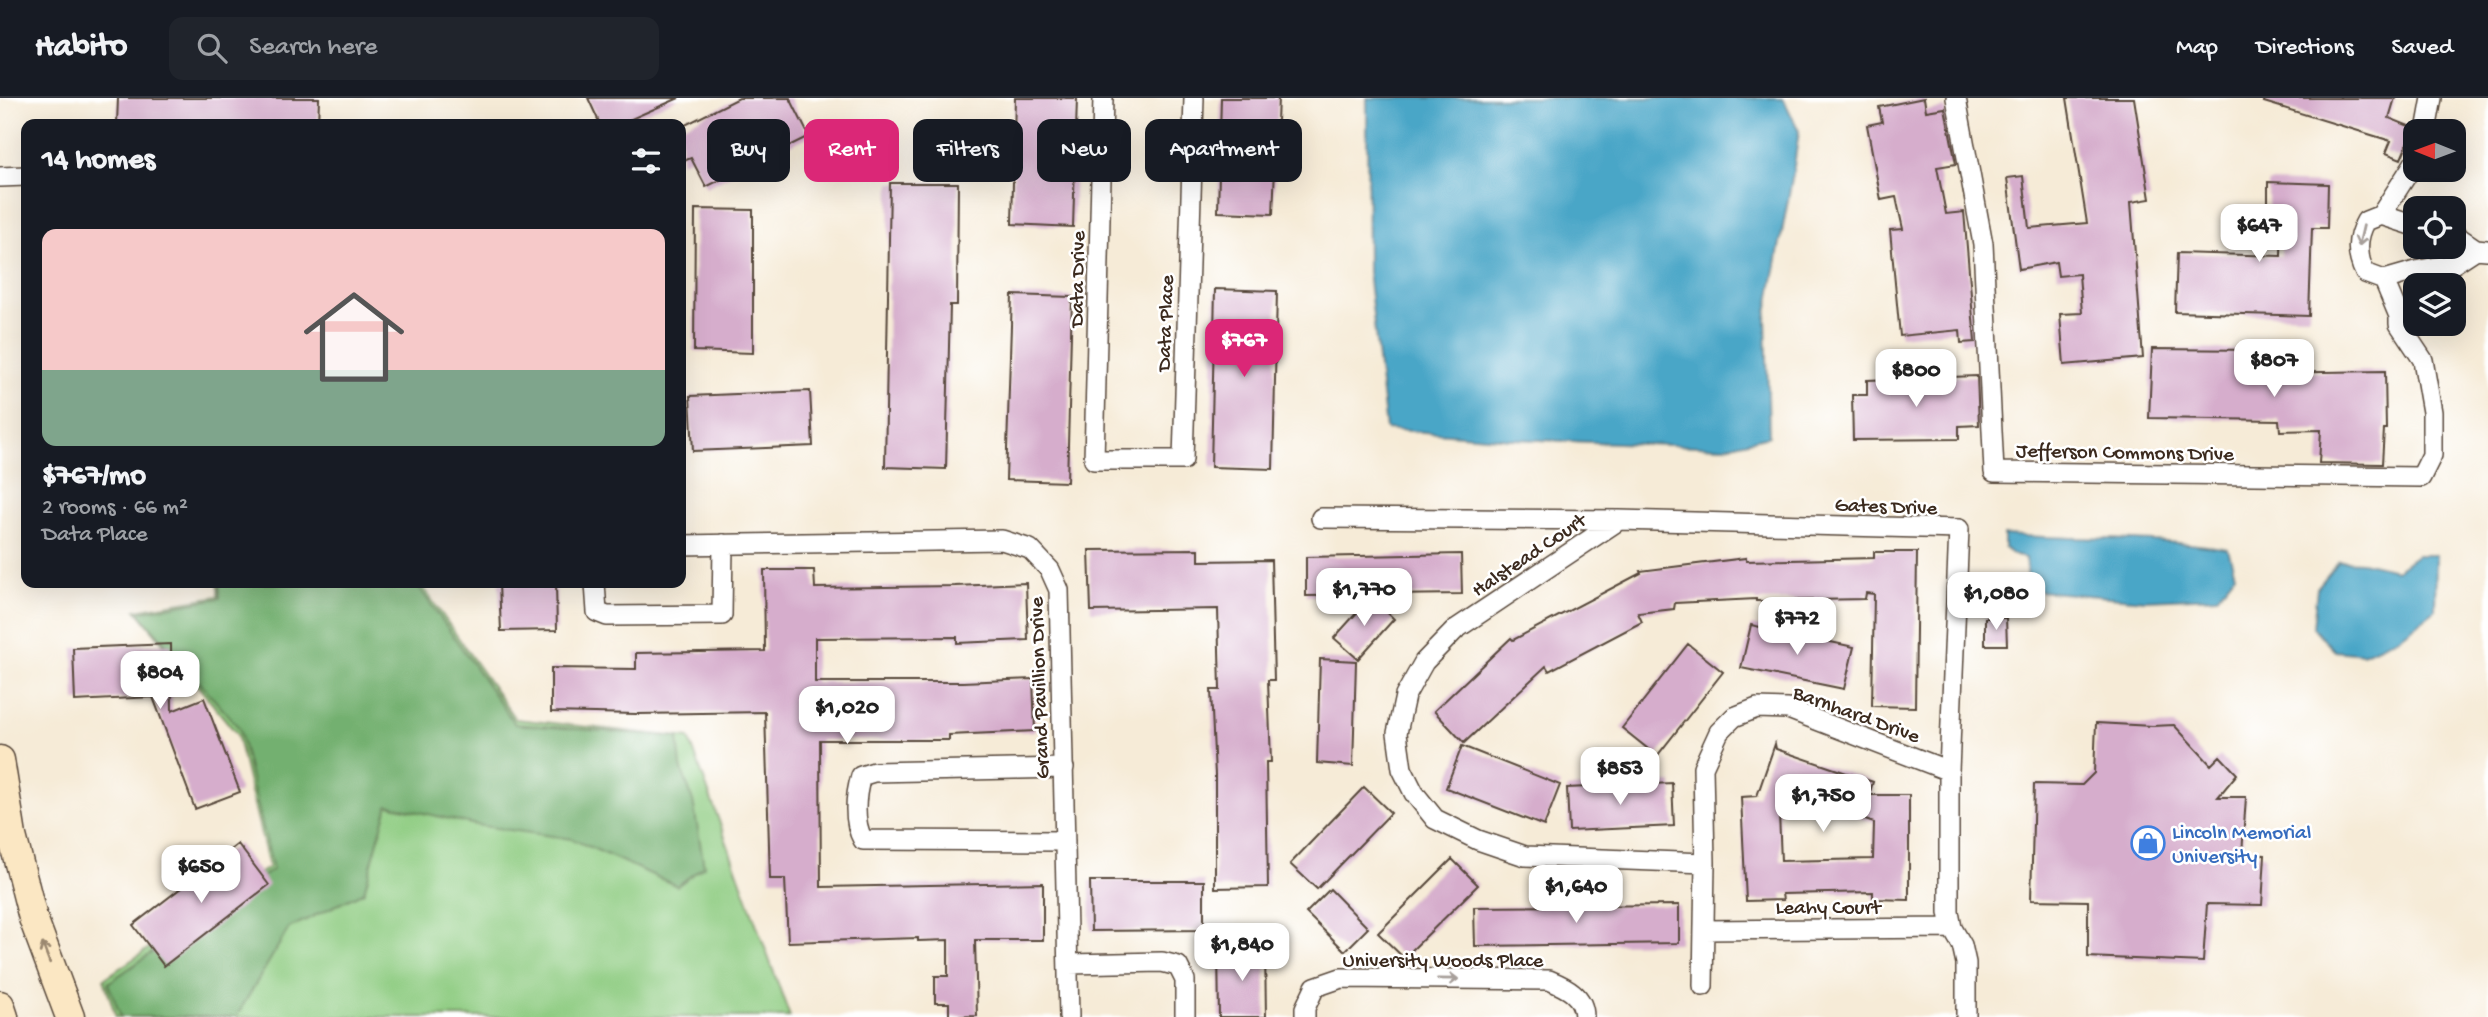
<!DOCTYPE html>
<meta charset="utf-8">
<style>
:root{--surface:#171b24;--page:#20242c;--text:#f1f3f6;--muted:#9ea1a6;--line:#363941;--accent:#db2777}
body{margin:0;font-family:"Gochi Hand",sans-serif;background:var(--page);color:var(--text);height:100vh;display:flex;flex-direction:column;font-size:26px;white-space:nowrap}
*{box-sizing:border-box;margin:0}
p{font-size:23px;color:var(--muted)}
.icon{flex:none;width:38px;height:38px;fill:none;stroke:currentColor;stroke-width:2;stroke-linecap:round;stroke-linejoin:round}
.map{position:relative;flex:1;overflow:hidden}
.sheet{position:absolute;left:21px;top:21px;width:665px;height:469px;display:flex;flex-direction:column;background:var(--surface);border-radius:14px;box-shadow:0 7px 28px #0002}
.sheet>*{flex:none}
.top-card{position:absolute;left:707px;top:21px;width:665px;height:63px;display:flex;gap:14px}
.needle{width:46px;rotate:271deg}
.tools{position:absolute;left:2403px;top:21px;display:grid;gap:14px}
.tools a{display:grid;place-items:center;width:63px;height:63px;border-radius:14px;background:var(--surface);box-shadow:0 7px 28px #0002;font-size:35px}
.price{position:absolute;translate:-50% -60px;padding:0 16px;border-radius:14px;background:#fff;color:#222;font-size:23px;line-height:46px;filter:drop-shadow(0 2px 4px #0008)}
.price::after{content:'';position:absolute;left:50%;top:42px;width:21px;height:16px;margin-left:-10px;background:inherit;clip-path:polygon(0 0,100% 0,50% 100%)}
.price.selected{background:var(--accent);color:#fff}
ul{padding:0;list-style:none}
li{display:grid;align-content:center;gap:14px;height:371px;padding:0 21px}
li span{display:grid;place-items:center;height:217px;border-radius:14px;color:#555}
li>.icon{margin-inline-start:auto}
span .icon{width:126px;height:126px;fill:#fffc;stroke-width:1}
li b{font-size:30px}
h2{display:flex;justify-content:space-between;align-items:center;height:84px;padding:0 21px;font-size:30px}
.chip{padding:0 24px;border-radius:14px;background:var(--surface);box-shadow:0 7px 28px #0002;font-size:24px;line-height:63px}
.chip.selected{background:var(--accent);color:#fff}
header{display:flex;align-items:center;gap:42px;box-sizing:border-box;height:98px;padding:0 35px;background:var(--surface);border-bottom:2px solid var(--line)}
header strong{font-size:33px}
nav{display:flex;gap:38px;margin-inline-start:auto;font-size:24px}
.search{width:490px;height:63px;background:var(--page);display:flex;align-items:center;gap:18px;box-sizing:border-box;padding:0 24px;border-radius:14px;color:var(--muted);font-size:26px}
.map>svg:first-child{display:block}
</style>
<header>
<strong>Habito</strong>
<div class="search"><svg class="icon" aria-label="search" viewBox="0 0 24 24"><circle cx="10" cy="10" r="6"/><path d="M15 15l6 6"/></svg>Search here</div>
<nav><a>Map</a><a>Directions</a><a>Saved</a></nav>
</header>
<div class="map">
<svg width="2488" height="919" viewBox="0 0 2488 919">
<rect width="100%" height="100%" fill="#fff"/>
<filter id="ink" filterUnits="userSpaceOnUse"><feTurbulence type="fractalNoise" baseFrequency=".0143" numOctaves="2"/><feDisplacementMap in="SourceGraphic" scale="14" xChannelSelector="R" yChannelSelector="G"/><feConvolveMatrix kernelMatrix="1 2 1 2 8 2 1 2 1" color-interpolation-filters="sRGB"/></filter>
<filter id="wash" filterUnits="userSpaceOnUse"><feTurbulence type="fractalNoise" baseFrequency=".00686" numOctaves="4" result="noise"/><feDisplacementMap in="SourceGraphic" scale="28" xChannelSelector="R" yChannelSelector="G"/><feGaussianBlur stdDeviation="1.57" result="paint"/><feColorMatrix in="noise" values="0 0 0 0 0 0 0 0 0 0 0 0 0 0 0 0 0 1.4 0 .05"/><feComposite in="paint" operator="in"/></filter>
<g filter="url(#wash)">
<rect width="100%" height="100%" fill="#f6ebd7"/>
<path fill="#8fcc82" stroke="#657b50" stroke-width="2" d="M218,485H420L515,621L689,640L790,919H116L104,881L269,769L237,636L136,512L218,498Z"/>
<path fill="#73b070" stroke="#576d47" stroke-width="2" d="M220,485H416L515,626L678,639L681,669L693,703L704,768L677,788L572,741L476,727L388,707L364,794L289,830L236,919H121L108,885L273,771L239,630L138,514L220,500Z"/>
<path fill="#48a6c7" stroke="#426872" stroke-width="2" d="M1367,0H1783L1799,33L1793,75L1766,220L1769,338L1724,349L1512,341L1386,331L1368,173Z
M2004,437C2078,442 2154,439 2228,451L2235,476L2217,499L2145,502L2038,493L2028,483L2026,460L2016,458L2004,450Z
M2417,457H2436L2435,512L2400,539L2363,556L2335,553L2313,530L2317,490L2339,463L2362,464L2396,472Z"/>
<g id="blocks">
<path fill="#d6adcc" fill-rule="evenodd" d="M118,0H319L318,26H117Z
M588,0H679L620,26H600Z
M739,0H790L809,38L706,89L691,60L681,64V29Z
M1015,0H1077L1073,129L1012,126Z
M1221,0H1278L1273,116L1218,114Z
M1924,0L1926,13L1945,10L1956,66L1937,69L1946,116L1964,114L1975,244L1961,245L1960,232L1900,238L1890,132L1903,131L1896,99L1881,102L1867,27L1882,24L1879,9Z
M2067,0H2134L2150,101L2131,104L2143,260L2064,267L2060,216L2082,215L2079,176L2058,178L2056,164L2019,171L2007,80L2023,78L2029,130L2087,125Z
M2265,0H2395L2389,20L2414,30L2401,61L2386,55L2391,43L2264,4Z
M2268,84L2328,86L2327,130H2312L2309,218L2175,214L2177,155L2281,158L2282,114L2268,113Z
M890,85H958L957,207H950L946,371L885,369Z
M695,111L753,112V255L694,253Z
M1215,191L1277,193L1273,371L1211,369Z
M1012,197L1072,199L1067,384L1006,382Z
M2152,251L2258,252L2257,275L2385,273L2386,331H2384L2382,366L2319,365L2321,332L2280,333L2279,322L2149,320Z
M1977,278L1979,327L1959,328V341L1853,342L1852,297H1867V282Z
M810,293L813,348L693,353L690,298Z
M1199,451V463L1271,462L1274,582H1268L1271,664H1266L1268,789L1215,790V677L1211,592H1220L1218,511L1091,513L1089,452Z
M1874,454H1917L1915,609L1872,608L1874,496L1866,495L1865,501L1756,503V501L1675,505L1674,511L1638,515L1642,524L1549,573L1546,568L1464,645L1434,613L1511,540L1513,542L1641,475L1640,473L1746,460V463L1874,460Z
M1461,456L1462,496L1306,498V459Z
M764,472H814L815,490L955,488L1026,485L1028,542L957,545V539L815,540V584H963L1033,581L1035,633L949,637V642H820L821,789L1043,785V842H975L977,918L949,919V905H935V878H948V842L918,843V840L788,844L785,781H770L765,614L637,616L551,614V570L636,571V555L765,553Z
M499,485H556L557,532L501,533Z
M1371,499L1394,521L1358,561L1334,540Z
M1985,520H2006L2007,547H1985Z
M1751,527L1854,549L1844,591L1741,570Z
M171,546L172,613L204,600L240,694L195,711L153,599L75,603L73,550Z
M1688,546L1723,574L1657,658L1622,630Z
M1320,561L1356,563L1353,668L1317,665Z
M2096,625L2152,628L2174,627L2211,667L2220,658L2237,676L2218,699H2246L2242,756L2265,757L2262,807L2207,806L2203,864L2088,859V803L2031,802L2034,686L2082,687L2094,675Z
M1775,646L1776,651L1873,684L1869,697H1909V802L1873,801V794L1782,796L1783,802L1746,803L1741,699L1757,698ZM1778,692L1874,725L1873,761L1781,763Z
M1462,648L1560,687L1544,728L1446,690Z
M1672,685L1674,728L1569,733L1567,690Z
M1364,689L1391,715L1317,791L1290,766Z
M238,746L269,787L164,868L133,827Z
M1452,761L1478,787L1404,860L1378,835Z
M1090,783H1204V832L1091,833Z
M1330,791L1368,830L1345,853L1306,815Z
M1679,807V845L1475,848L1474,809Z
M1265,850L1266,919H1219L1218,851Z"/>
</g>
</g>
<g filter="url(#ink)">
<use href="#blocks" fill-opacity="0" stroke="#57473a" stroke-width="2"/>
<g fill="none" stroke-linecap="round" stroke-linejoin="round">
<defs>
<path id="minor" d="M1103,0L1094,362H1183L1194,0
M1956,0L1983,146L1994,374L2421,379L2432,357V314L2423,262L2399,226V218L2384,182
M2426,33L2432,0
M0,79L26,78
M2381,117L2415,64
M2415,128L2381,117L2366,123C2356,140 2356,157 2365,175L2384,182L2415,173L2453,166L2476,151
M2454,136L2476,151L2487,152
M1321,420L1619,422L1959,431L1949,673V814L1952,830L1962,847L1966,865V919
M1619,422L1456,531L1424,564L1405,598L1397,635L1402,671L1414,695L1435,721L1478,742L1525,758L1705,765
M681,447L1002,442L1030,451L1050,472L1059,492L1069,919
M595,485L597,514L607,518L722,517L723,446
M1064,670L874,674L861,678C855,698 853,724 863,742L1065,743
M1704,832L1952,830
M1069,866L1162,864L1178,868L1185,882V919
M1703,888L1705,765L1703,669L1719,634L1734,619L1757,610L1788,611L1949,673
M1305,919V910L1315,889L1341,880L1549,882C1566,889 1584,897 1584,919"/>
<path id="secondary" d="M0,662L12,738L33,820L70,919
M0,907L4,919"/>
</defs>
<use href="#minor" stroke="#57473a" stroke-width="22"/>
<use href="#secondary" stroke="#57473a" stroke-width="31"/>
<use href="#minor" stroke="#fff" stroke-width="19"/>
<use href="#secondary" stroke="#fbe7c3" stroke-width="28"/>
</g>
<defs><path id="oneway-shaft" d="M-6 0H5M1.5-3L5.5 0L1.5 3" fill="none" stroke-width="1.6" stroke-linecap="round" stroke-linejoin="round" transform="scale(1.75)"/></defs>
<g stroke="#a79f9a">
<use href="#oneway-shaft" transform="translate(2361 138) rotate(103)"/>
<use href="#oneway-shaft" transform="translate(1448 881) rotate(1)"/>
</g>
<use stroke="#9b8870" href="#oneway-shaft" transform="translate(46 855) rotate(-111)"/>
</g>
<defs>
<symbol id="shop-ring" viewBox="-11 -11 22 22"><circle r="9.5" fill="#fff" stroke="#3f7fe0" stroke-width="1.5"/><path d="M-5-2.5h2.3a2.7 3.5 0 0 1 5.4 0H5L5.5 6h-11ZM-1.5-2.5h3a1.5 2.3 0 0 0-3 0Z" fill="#3f7fe0"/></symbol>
</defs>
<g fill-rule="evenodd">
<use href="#shop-ring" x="2129" y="726" width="38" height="38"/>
</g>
<g text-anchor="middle" stroke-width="5" stroke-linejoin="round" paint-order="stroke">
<g font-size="21" fill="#3b2a1e" stroke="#fff">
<text transform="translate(1076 181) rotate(-89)" y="7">Data Drive</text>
<text transform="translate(1164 225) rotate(-88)" y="7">Data Place</text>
<text transform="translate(2125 353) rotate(1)" y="7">Jefferson Commons Drive</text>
<text transform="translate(1886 407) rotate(2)" y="7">Gates Drive</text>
<text transform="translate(1528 456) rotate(-34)" y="7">Halstead Court</text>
<text transform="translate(1038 590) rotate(-92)" y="7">Grand Pavillion Drive</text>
<text transform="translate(1857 615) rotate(20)" y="7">Barnhard Drive</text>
<text x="1828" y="815">Leahy Court</text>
<text x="1443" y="868">University Woods Place</text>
</g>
<g font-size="21" fill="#366cbe" stroke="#fff" text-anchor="start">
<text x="2172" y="740">Lincoln Memorial<tspan x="2172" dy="24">University</tspan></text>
</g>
</g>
</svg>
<div class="tools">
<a><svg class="needle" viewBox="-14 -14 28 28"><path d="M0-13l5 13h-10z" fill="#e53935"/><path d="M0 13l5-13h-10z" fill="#9ea1a6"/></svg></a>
<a><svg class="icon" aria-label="locate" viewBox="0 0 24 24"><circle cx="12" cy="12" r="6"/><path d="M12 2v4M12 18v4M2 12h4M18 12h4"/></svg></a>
<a><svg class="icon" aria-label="layers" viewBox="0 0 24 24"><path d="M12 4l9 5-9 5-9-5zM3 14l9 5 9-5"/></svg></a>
</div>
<b class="price" style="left:2259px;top:166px">$647</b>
<b class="price selected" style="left:1244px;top:281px">$767</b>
<b class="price" style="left:2274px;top:301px">$807</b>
<b class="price" style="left:1916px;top:311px">$800</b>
<b class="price" style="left:1364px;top:530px">$1,770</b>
<b class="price" style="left:1996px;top:534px">$1,080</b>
<b class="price" style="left:1797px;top:559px">$772</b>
<b class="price" style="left:160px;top:613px">$804</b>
<b class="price" style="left:847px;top:648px">$1,020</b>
<b class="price" style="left:1620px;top:709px">$853</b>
<b class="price" style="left:1823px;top:736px">$1,750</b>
<b class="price" style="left:201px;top:807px">$650</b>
<b class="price" style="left:1576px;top:827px">$1,640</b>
<b class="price" style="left:1242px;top:885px">$1,840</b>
<div class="top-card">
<a class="chip">Buy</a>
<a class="chip selected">Rent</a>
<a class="chip">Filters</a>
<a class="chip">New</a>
<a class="chip">Apartment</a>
</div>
<section class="sheet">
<h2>14 homes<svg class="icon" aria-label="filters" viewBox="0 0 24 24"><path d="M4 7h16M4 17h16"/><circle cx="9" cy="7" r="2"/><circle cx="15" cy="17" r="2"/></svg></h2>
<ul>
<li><span style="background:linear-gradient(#f6c9c9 65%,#7fa58c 0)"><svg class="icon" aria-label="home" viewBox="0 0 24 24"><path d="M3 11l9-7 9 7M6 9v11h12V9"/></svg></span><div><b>$767/mo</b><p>2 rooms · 66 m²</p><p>Data Place</p></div></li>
</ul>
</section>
</div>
